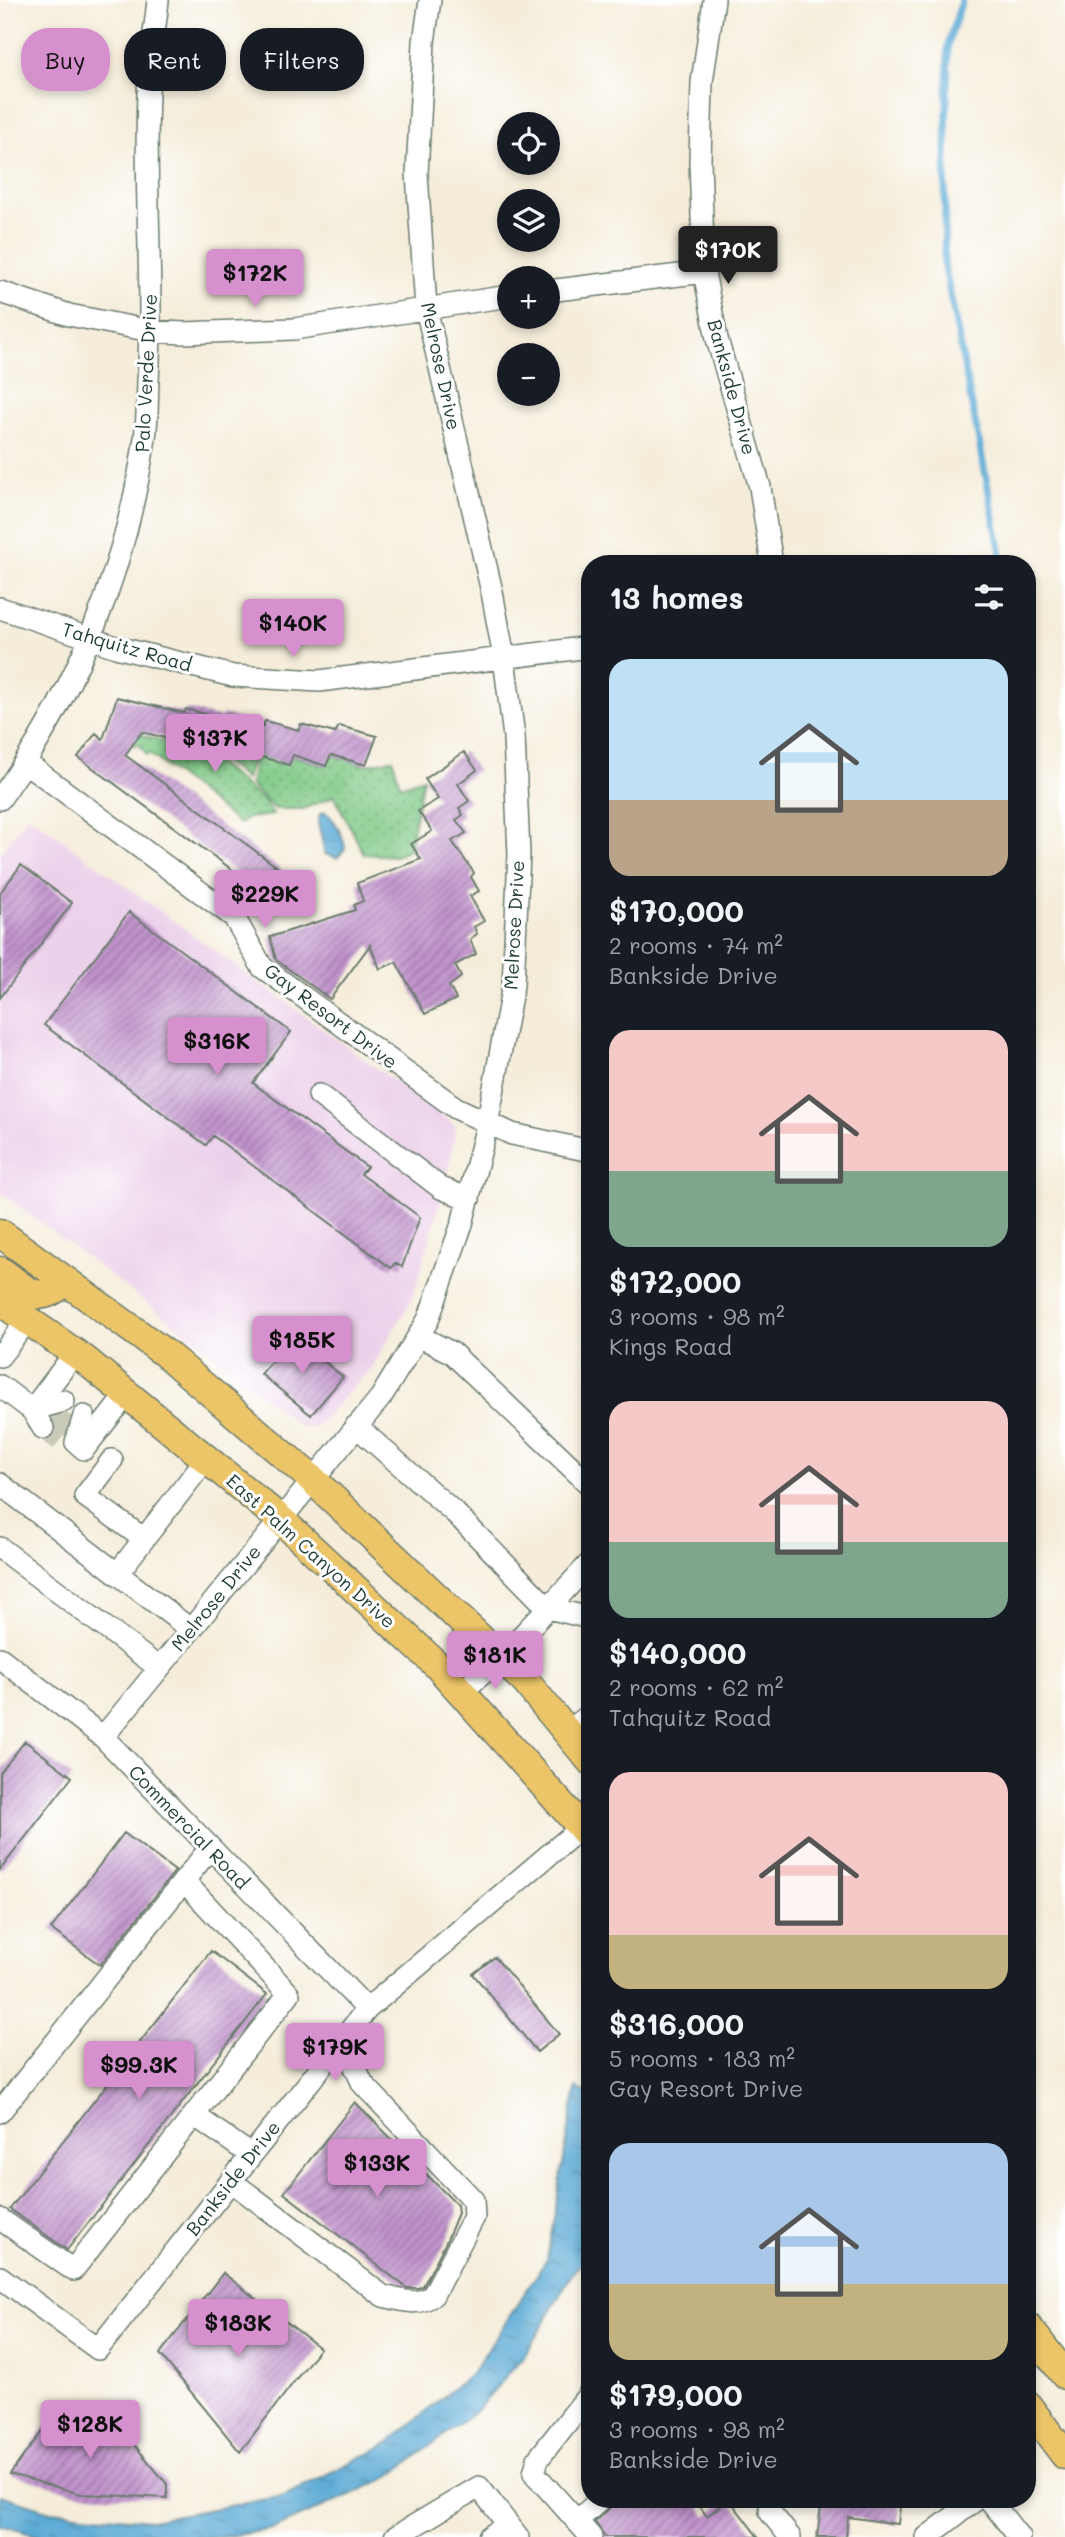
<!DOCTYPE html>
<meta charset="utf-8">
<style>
:root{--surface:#171b24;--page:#242831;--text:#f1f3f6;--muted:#9ea1a6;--accent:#d690ce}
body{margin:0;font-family:Mali,sans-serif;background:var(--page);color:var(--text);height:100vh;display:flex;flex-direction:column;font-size:26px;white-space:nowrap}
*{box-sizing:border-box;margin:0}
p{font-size:23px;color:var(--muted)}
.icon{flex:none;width:38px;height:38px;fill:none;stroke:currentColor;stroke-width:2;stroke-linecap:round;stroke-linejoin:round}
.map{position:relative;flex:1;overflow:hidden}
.details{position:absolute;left:581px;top:555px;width:455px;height:1953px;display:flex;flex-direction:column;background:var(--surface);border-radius:28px;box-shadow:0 4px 10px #0003}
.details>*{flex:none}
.top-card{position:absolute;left:21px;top:28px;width:455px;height:63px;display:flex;gap:14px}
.tools{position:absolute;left:497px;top:112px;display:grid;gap:14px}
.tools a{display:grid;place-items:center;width:63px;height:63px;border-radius:50%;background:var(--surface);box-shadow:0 4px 10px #0003;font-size:35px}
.price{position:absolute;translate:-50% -60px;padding:0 16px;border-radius:7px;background:var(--accent);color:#111;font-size:23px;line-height:46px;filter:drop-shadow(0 2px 4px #0008)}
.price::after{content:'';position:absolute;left:50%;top:42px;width:21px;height:16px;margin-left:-10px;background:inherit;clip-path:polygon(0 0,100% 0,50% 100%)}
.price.selected{background:#222;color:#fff}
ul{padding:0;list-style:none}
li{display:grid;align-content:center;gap:14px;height:371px;padding:0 28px}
li span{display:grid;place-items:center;height:217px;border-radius:21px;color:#555}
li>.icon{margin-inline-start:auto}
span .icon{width:126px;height:126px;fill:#fffc;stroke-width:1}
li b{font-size:30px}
h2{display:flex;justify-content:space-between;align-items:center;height:84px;padding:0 28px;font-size:30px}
.chip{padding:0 24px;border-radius:28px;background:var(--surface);box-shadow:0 4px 10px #0003;font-size:24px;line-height:63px}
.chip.selected{background:var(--accent);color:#111}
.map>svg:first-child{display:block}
</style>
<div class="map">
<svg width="1065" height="2537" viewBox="0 0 1065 2537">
<defs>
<pattern id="grass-dots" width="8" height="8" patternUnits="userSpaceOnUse" patternTransform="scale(1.75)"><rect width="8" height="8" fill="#81ca87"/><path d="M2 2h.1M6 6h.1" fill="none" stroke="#69a56f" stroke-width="1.8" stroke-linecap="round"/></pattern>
<pattern id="water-ripples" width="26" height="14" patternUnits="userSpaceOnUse" patternTransform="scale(1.75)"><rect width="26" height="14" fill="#5baad5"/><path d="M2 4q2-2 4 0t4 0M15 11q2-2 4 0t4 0" fill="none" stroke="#4b8cae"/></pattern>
<pattern id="building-hatch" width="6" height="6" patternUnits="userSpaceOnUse" patternTransform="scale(1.75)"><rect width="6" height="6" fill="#c193cc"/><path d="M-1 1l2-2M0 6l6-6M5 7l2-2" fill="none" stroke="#9c79a6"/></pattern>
</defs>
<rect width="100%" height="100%" fill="#fff"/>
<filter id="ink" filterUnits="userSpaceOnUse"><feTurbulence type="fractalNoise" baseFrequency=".0143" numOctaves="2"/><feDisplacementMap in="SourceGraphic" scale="14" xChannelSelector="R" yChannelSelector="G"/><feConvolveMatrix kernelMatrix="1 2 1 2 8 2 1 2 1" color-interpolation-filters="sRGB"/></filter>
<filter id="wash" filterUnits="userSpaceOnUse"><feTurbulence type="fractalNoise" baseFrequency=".00686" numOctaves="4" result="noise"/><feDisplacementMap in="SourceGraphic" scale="28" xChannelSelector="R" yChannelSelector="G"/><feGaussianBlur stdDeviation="1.57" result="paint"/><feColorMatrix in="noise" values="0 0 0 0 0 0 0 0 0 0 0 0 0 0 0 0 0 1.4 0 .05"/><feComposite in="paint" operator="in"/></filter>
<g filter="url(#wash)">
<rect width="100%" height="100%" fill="#f5edda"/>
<path fill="#ecd1ea" d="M28,815L456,1126L447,1179L413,1297L371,1369L314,1428H302L197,1341L0,1192V854Z"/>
<path fill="url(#grass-dots)" stroke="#50845e" stroke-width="2" d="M116,728L203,752L265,802L273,815L248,818L239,824L149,753L147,755L139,744L136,746Z
M215,743L219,750L251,761L246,780L213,752Z
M255,755H293L326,766L331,755L366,765L393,759L400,786L423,778L409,849L396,856L364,854L334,796L303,809H275L250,785Z"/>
<path fill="url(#water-ripples)" stroke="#3d7484" stroke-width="2" d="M325,812C335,819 344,837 345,849L337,858L325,854L318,822L320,814Z
M576,2088L590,2094V2255L573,2272L527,2352L475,2412L386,2479L273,2529L222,2537H42L0,2525V2495L51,2511L151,2520L284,2496L387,2444L473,2372L547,2259Z"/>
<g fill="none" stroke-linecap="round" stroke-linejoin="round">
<path stroke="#5baad5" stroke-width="7" d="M962,0L948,44L944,263L1003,564
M1027,684L1032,711L1027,814"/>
</g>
<g id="blocks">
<path fill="url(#building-hatch)" d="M117,697L184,713L186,709L221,718L223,714L263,726L265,721L299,730L301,724L335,733L339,726L377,736L366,765L331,755L326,766L293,755L289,765L255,755L253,761L142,732L125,755L303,886L286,909L78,757L96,733L103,739Z
M464,752L477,770L458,784L469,801L459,808L463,815L456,820L466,833L452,841L474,873L471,877L479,891L470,896L484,921L474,927L477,934L470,939L476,954L455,965L461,977L449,986L456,999L425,1014L396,962L380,969L370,945L330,999L276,960L270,937L355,910L354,905L363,901L357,883L421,859L411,844L432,831L418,811L438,799L425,779Z
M21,865L72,903L0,998V893Z
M129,912L291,1032L253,1083L367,1167L361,1174L420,1217L402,1267L395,1263L391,1268L213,1136L206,1145L44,1025Z
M293,1336L343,1377L311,1415L261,1374Z
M25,1741L72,1777L0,1870V1773Z
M124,1833L175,1871L100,1965L51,1929Z
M211,1951L267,1994L67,2250L10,2209Z
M495,1957L559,2034L537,2052L473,1974Z
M355,2102L457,2205L458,2213L446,2242L423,2286L418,2288H407L284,2193Z
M223,2273L320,2348L240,2452L160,2354Z
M56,2413L112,2418L167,2484V2498L81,2494L10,2474Z
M619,2499H694L707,2516L729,2499L758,2537H605L595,2522Z
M822,2499H901L898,2524L848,2517L846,2537H817Z"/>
</g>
</g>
<g filter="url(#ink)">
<use href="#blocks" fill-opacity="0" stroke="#6a7b6e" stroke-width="2"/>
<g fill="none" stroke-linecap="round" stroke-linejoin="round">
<path stroke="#cacab9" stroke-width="21" stroke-dasharray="21 10" stroke-linecap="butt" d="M53,1416L73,1430
M43,1428L63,1443"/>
<defs>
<path id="minor" d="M714,0L702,82L700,161L704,272L717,339L760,487L772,564
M548,291L704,272
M0,292L69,315L151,331L183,333L294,329L509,296
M0,608L116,647L233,676L319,681L590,647
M26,763L234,917L262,967L456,1108L512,1134L590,1151
M0,799C75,695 125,571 144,444C148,423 147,402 148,381C154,285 144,190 148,95C149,63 155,31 158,0
M319,1095L441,1188L469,1199
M419,1336L452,1353L590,1485
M0,1356L27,1321
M0,1386L32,1410L75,1353
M32,1410L64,1401
M32,1410L43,1428
M84,1416L76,1442L84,1449L127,1394
M356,1426L455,1513L548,1608L590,1618
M112,1460L85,1496L144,1539L206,1459
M0,1484L190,1629
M0,1548L159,1668
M117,1574L144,1539
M0,1658L103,1737L367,2009
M461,1692L501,1658L590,1563
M566,1731L590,1715
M103,1737L381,1397L428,1320L462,1224L487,1125L513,985L519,854L514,737L504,658L492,592L426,308L417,174L424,42L430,0
M184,1881L289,1994L194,2115
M0,2112L210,1848
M231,2181L383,2296C401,2300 418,2307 433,2295L474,2217L473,2200L363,2084L342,2040
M0,2219L73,2270L194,2115L251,2155
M0,2277L98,2349L367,2009L590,1820
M590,2393L538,2459L534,2473L591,2537
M771,2499L770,2512L790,2537
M989,2499L1019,2537
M577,2521L601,2499
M395,2537L479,2487L518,2537
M489,2537L508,2525
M927,2537L977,2499"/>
<path id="major" d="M0,1233L166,1354L313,1480L525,1681L590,1760
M0,1271C27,1289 37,1308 65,1281
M0,1301L85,1360L280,1519L438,1666L590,1837
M1027,2326L1065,2375
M1027,2405L1065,2455"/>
</defs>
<use href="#minor" stroke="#6a7b6e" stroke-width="24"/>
<use href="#major" stroke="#6a7b6e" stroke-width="31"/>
<use href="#minor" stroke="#fff" stroke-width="21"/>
<use href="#major" stroke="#edc569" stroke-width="28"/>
</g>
</g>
<g text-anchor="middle" stroke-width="6" stroke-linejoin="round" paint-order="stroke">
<g font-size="19" fill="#1f3d34" stroke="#fff">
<text transform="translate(441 366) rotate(78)" y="7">Melrose Drive</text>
<text transform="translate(146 373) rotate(-87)" y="7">Palo Verde Drive</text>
<text transform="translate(732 387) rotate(75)" y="7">Bankside Drive</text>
<text transform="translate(127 647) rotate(16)" y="7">Tahquitz Road</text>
<text transform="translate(514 925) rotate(-87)" y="7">Melrose Drive</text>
<text transform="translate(331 1016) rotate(37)" y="7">Gay Resort Drive</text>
<text transform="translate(311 1551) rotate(42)" y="7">East Palm Canyon Drive</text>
<text transform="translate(216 1598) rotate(-51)" y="7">Melrose Drive</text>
<text transform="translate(189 1827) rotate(46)" y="7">Commercial Road</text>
<text transform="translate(233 2178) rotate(-52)" y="7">Bankside Drive</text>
</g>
</g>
</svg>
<div class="tools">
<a><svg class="icon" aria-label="locate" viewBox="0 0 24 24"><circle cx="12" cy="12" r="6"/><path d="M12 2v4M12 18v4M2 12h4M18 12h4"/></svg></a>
<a><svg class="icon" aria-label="layers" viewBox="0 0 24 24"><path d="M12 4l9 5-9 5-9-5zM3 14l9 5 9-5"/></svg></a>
<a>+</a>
<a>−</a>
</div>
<b class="price selected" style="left:728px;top:286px">$170K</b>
<b class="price" style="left:255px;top:309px">$172K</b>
<b class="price" style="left:293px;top:659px">$140K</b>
<b class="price" style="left:215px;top:774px">$137K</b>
<b class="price" style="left:265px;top:930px">$229K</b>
<b class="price" style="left:217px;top:1077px">$316K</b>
<b class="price" style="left:302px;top:1376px">$185K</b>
<b class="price" style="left:495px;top:1691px">$181K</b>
<b class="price" style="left:335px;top:2083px">$179K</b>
<b class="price" style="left:139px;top:2101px">$99.3K</b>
<b class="price" style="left:377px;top:2199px">$133K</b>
<b class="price" style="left:238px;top:2359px">$183K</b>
<b class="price" style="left:90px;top:2460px">$128K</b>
<div class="top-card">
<a class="chip selected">Buy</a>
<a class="chip">Rent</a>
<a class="chip">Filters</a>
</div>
<section class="details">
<h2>13 homes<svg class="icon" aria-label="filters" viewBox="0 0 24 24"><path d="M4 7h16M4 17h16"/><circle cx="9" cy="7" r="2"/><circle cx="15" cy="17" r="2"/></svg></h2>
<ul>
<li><span style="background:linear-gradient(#bfe0f5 65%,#b9a48a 0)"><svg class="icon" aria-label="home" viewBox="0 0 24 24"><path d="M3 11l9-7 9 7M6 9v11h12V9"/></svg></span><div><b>$170,000</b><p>2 rooms · 74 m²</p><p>Bankside Drive</p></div></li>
<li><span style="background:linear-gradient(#f6c9c9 65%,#7fa58c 0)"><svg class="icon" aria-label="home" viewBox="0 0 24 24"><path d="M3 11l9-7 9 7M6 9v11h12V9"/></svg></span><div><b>$172,000</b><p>3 rooms · 98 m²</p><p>Kings Road</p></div></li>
<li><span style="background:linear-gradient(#f6c9c9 65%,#7fa58c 0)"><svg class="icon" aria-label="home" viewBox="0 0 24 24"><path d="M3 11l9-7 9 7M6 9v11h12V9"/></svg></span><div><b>$140,000</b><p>2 rooms · 62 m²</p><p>Tahquitz Road</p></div></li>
<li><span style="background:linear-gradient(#f6c9c9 75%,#c2b280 0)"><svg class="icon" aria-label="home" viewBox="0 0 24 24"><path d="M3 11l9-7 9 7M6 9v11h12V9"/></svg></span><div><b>$316,000</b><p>5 rooms · 183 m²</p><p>Gay Resort Drive</p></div></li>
<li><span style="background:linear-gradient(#a9c7e8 65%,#c2b280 0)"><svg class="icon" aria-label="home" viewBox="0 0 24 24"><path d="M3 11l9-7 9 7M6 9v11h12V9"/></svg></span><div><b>$179,000</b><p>3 rooms · 98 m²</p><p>Bankside Drive</p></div></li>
</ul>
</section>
</div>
